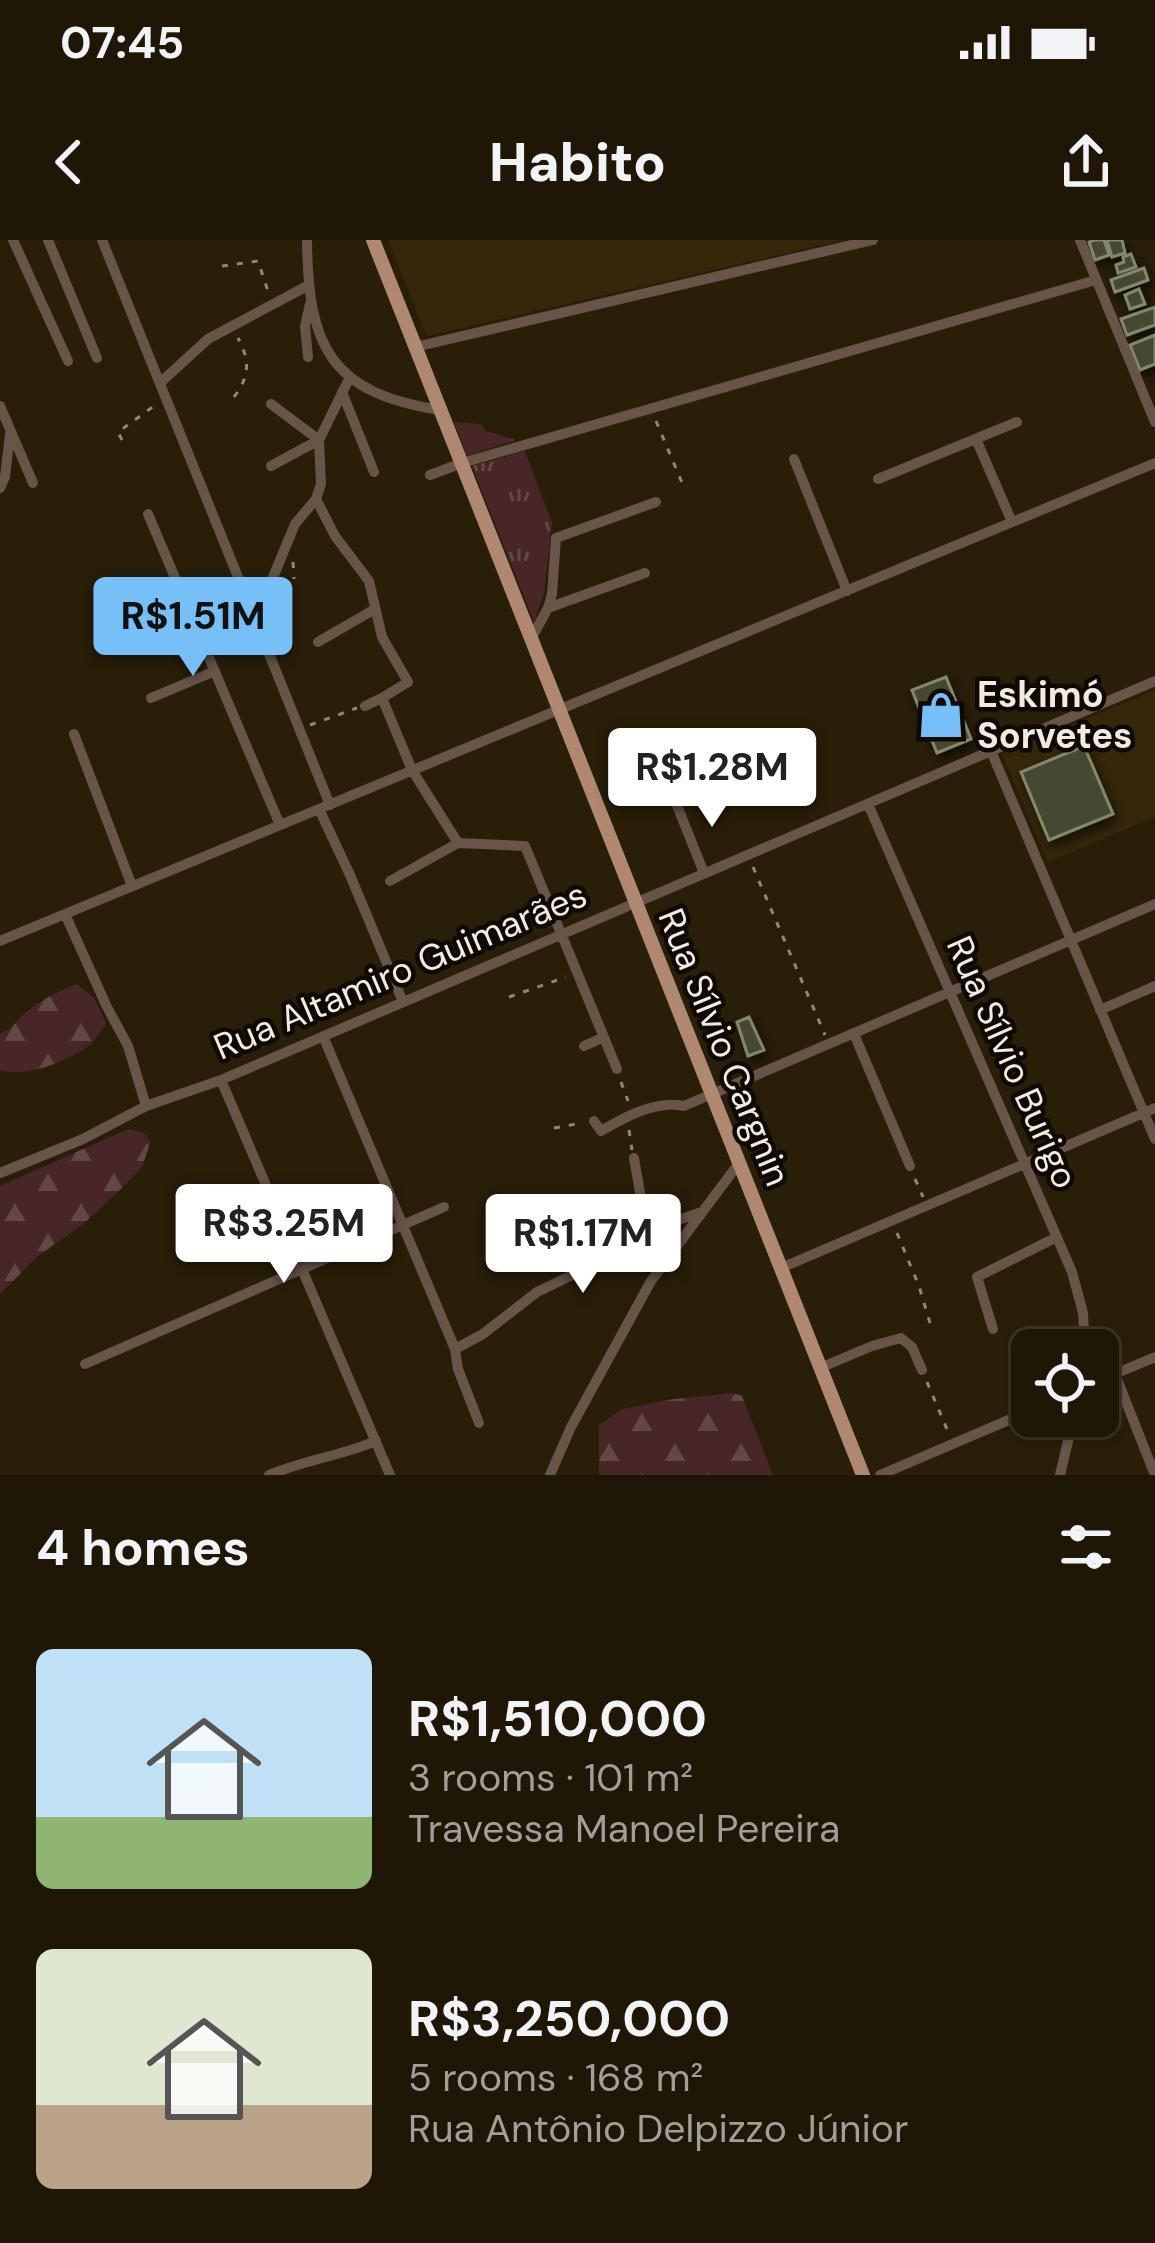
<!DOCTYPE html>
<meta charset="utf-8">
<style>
:root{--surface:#1f1606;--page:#2c2314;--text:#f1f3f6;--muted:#a19f9b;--line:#3c3528;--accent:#76c0f7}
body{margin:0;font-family:"DM Sans",sans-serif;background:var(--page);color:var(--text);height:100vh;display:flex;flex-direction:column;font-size:45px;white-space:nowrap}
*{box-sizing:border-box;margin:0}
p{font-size:39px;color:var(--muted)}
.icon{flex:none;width:66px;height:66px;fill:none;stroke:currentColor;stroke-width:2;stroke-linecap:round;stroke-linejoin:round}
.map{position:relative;height:1235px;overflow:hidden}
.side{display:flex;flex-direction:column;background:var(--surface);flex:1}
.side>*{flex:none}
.tools{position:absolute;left:1011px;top:1089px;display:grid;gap:24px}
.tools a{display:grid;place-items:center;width:108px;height:108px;border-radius:18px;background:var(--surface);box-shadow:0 3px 9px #0004,0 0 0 3px var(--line);font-size:60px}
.price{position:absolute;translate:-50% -102px;padding:0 27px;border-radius:12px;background:#fff;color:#222;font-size:39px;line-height:78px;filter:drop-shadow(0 3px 6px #0008)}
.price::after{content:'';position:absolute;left:50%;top:72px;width:36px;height:27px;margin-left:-18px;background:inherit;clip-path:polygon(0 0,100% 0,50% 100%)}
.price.current{background:var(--accent);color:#111}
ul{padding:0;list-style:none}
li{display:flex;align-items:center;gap:36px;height:300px;padding:0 36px}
li span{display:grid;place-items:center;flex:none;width:336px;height:240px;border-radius:18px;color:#555}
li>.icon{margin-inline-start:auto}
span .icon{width:144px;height:144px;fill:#fffc;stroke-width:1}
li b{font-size:51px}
h2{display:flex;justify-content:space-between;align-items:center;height:144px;padding:0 36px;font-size:51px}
.status{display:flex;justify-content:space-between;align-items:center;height:84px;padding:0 60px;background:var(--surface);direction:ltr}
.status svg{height:33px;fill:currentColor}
header{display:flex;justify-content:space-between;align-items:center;height:156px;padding:0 36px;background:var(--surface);font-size:54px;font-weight:800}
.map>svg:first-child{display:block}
</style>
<div class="status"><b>07:45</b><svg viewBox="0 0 49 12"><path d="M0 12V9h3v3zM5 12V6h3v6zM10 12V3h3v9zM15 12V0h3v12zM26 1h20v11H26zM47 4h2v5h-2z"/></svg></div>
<header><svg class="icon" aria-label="back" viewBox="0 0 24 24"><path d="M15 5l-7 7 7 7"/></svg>Habito<svg class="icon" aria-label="share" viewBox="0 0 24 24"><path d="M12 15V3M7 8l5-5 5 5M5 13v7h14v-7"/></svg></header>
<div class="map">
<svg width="1155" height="1235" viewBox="0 0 1155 1235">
<defs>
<pattern id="grass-tufts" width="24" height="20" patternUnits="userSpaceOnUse" patternTransform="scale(3)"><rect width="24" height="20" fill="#482627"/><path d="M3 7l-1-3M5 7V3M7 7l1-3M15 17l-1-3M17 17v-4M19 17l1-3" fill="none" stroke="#634646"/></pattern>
<pattern id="forest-firs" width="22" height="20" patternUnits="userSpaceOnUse" patternTransform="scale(3)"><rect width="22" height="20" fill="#482627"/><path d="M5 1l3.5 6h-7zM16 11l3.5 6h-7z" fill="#634646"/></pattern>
<filter id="shadow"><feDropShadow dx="3.5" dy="6" stdDeviation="6" flood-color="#0009"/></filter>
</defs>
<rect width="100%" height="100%" fill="#291e08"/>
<path fill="#352709" d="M388,0H844L427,96Z
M1155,450V577L1048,622L1002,514Z"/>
<path fill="url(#grass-tufts)" d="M454,182L481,184L486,191L515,200L467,216Z
M525,211L552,283L544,353L534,382L472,226Z"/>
<path fill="url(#forest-firs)" d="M77,744L95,759L106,783C101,791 95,801 87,807C65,822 27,838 0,830V793C13,789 14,783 23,775C40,760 57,752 77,744Z
M128,889L142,892L151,901L142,927L121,949L82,985L38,1016L0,1054V946Z
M733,1153L742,1156L773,1235H599V1185L622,1169L674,1159Z"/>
<path fill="#454830" stroke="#83876d" stroke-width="3" filter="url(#shadow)" d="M1094,0H1104L1109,15L1095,20L1089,2Z
M1107,0H1122L1125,13L1112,17Z
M1131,14L1136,27L1118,33L1116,25L1124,22L1123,17Z
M1144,28L1148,40L1115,52L1111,40Z
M1139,49L1145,64L1130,69L1125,55Z
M1155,67V85L1127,95L1121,79Z
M1155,95V124L1140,130L1130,105Z
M946,437L971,499L937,513L912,450Z
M1084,506L1113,574L1049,600L1021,532Z
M749,777L764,810L748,816L737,782Z"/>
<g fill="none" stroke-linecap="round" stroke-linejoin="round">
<path stroke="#918876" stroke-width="3" stroke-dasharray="6 9" stroke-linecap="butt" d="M222,26L258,21L268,51H273
M234,157C250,136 250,121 238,98
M656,181L683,245
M122,200L118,192L154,166
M293,322L294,339
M310,485L357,468
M753,627L825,795
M509,757L566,737
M621,842L628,861
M554,888L582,883
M629,890L632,910
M915,939L923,957
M897,993L919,1046L930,1083
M927,1142L949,1194"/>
<path stroke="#685449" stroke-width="10" d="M13,0L68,121
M48,0L97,118
M102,0L330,565
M307,0C308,105 329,153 440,170
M1080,0L1155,182
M415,107L873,0
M308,117L305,86L310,64
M160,143L208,99L309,45
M342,152L374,232
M0,166L33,243
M976,199L1012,282
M794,219L847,351
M271,226L319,200L271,164
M430,235L462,223L1096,40
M878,239L1017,182
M0,248L5,237L10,194
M316,259L335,296L369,341L382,397L408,442L382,458L412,530L458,603
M148,274L280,585
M249,365L269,347L295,284L316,259L321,244L319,200L350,137
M548,368L645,333
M531,399L548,368L552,354L556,298L656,262
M318,402L375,369
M151,458L215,431
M365,466L382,458
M74,494L132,646
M991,511L1155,899
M676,563L704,633
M868,564L1072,1032L1083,1073L1085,1110
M319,569L350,635L403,762
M390,641L458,603L525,606L617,829
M65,674L106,765L128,806L146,866
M0,701L1155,223
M1100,770L1155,746
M854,794L910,926
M323,796L455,1109L458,1129L479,1183
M584,806L604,797
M221,840L390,1235
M594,881L601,891C625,877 655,860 684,866L1155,664
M634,918L647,993
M0,933L83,899L146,866L221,840L1155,441
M781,1028L1155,868
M993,1089L977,1037L1057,997
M455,1109L483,1094L537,1052L593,1025L657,987L702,972
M85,1124L444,967
M820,1128L872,1106L901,1098L912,1107L922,1130
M1115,1134L1155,1235
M1098,1141L1155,1117
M269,1235C304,1220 341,1216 376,1201
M550,1235L571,1187L651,1041L739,923
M880,1235L1032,1170
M1060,1235L1074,1176"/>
<path stroke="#b08771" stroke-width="14" d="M373,0L863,1235"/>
</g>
<defs>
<symbol id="shop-bare" viewBox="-9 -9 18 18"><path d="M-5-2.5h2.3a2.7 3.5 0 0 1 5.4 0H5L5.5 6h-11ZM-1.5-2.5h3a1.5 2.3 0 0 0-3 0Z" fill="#76c0f7" stroke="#0e0903" stroke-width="2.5" paint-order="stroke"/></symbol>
</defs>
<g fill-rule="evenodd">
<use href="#shop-bare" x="908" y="442" width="66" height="66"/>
</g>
<g text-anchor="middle" stroke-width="9" stroke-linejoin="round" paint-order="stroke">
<g font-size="36" font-weight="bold" fill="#f2ebde" stroke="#0e0903" text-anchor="start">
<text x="977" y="467">Eskimó<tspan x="977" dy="41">Sorvetes</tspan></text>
</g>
<g font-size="36" fill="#f2ebde" stroke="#0e0903">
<text transform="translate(400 730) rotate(-23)" y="13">Rua Altamiro Guimarães</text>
<text transform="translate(725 807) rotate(68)" y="13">Rua Sílvio Cargnin</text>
<text transform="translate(1013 822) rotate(66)" y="13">Rua Sílvio Burigo</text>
</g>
</g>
</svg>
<div class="tools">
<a><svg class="icon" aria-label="locate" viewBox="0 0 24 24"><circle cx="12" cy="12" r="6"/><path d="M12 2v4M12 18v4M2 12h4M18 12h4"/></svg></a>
</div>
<b class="price current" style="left:193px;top:439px">R$1.51M</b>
<b class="price" style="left:712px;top:590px">R$1.28M</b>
<b class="price" style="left:284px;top:1046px">R$3.25M</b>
<b class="price" style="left:583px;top:1056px">R$1.17M</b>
</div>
<section class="side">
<h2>4 homes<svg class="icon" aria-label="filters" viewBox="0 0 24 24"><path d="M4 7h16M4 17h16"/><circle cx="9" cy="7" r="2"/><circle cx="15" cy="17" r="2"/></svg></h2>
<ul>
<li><span style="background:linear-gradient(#bfe0f5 70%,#8fb573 0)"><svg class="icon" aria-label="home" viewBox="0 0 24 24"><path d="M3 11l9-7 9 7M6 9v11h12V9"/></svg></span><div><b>R$1,510,000</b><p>3 rooms · 101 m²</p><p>Travessa Manoel Pereira</p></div></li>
<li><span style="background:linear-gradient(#dfe7d0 65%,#b9a48a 0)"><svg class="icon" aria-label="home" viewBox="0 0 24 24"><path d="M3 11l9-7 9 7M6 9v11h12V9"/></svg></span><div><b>R$3,250,000</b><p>5 rooms · 168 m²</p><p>Rua Antônio Delpizzo Júnior</p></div></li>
</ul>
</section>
